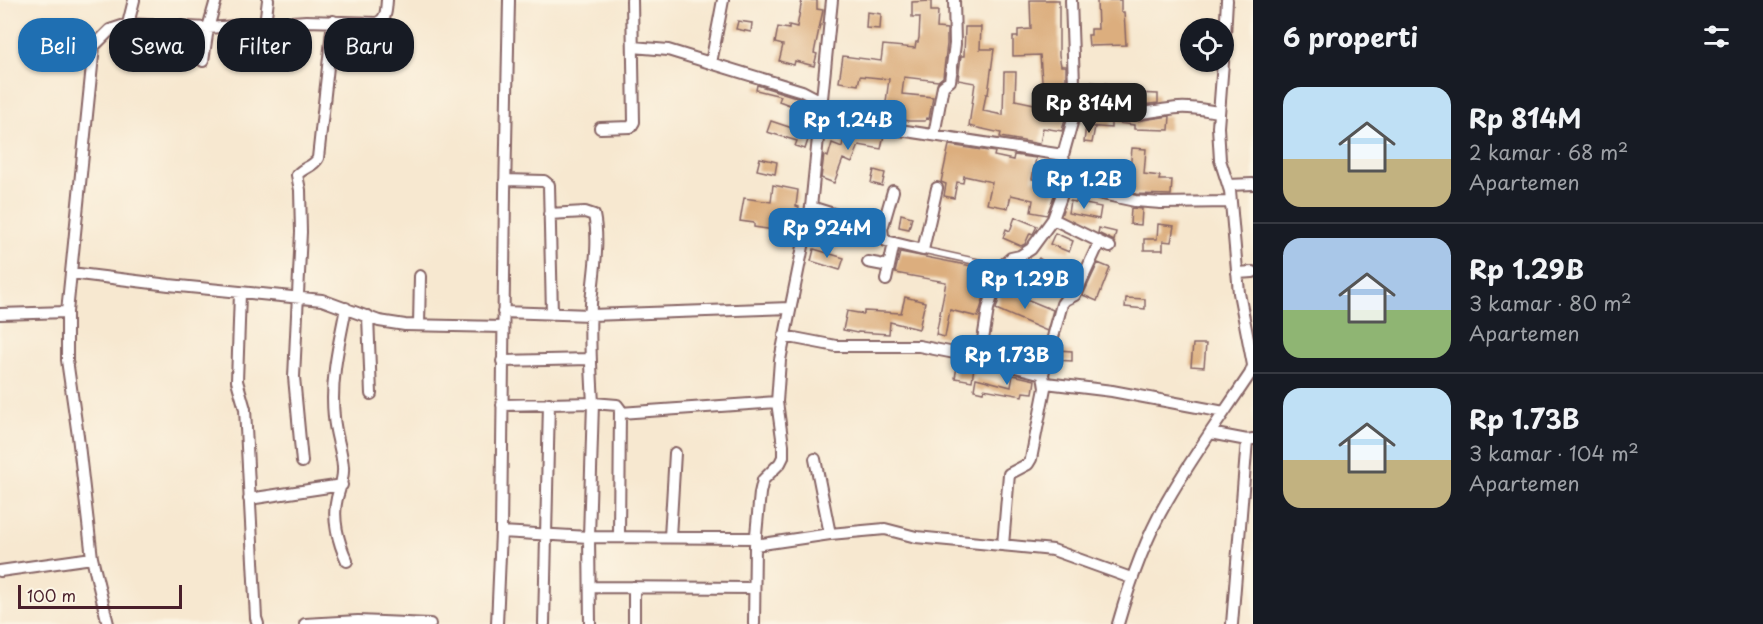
<!DOCTYPE html>
<html lang="id">
<meta charset="utf-8">
<style>
:root{--surface:#171b24;--page:#20242c;--text:#f1f3f6;--muted:#9ea1a6;--line:#363941;--accent:#1f6fb2}
body{margin:0;font-family:"Playpen Sans",sans-serif;background:var(--page);color:var(--text);height:100vh;display:flex;flex-direction:column;font-size:22px;white-space:nowrap}
*{box-sizing:border-box;margin:0}
p{font-size:20px;color:var(--muted)}
.icon{flex:none;width:33px;height:33px;fill:none;stroke:currentColor;stroke-width:2;stroke-linecap:round;stroke-linejoin:round}
.map{position:relative;flex:1;overflow:hidden}
.panel{display:flex;flex-direction:column;background:var(--surface);width:510px}
.panel>*{flex:none}
.top-card{position:absolute;left:18px;top:18px;width:570px;height:54px;display:flex;gap:12px}
.tools{position:absolute;left:1180px;top:18px;display:grid;gap:12px}
.tools a{display:grid;place-items:center;width:54px;height:54px;border-radius:50%;background:var(--surface);box-shadow:0 2px 4px #0004;font-size:30px}
.scale{position:absolute;left:18px;bottom:15px;width:164px;box-sizing:border-box;padding-left:6px;border:3px solid #4a1f2b;border-top:0;font-size:16px;line-height:21px;white-space:nowrap;color:#4a1f2b;-webkit-text-stroke:4px #fcf5e5;paint-order:stroke}
.price{position:absolute;translate:-50% -51px;padding:0 14px;border-radius:12px;background:var(--accent);color:#fff;font-size:20px;line-height:39px;filter:drop-shadow(0 2px 3px #0008)}
.price::after{content:'';position:absolute;left:50%;top:36px;width:18px;height:14px;margin-left:-9px;background:inherit;clip-path:polygon(0 0,100% 0,50% 100%)}
.price.current{background:#222;color:#fff}
ul{padding:0;list-style:none}
li{display:flex;align-items:center;gap:18px;height:150px;padding:0 30px}
li+li{border-top:2px solid var(--line)}
li span{display:grid;place-items:center;flex:none;width:168px;height:120px;border-radius:18px;color:#555}
li>.icon{margin-inline-start:auto}
span .icon{width:72px;height:72px;fill:#fffc;stroke-width:1}
li b{font-size:26px}
h2{display:flex;justify-content:space-between;align-items:center;height:72px;padding:0 30px;font-size:26px}
.chip{padding:0 21px;border-radius:24px;background:var(--surface);box-shadow:0 2px 4px #0004;font-size:21px;line-height:54px}
.chip.current{background:var(--accent);color:#fff}
main{display:flex;flex:1;min-height:0}
.map>svg:first-child{display:block}
</style>
<main>
<div class="map">
<svg width="1253" height="624" viewBox="0 0 1253 624">
<rect width="100%" height="100%" fill="#fcf5e5"/>
<filter id="ink" filterUnits="userSpaceOnUse"><feTurbulence type="fractalNoise" baseFrequency=".0167" numOctaves="2"/><feDisplacementMap in="SourceGraphic" scale="12" xChannelSelector="R" yChannelSelector="G"/><feConvolveMatrix kernelMatrix="1 2 1 2 8 2 1 2 1" color-interpolation-filters="sRGB"/></filter>
<filter id="wash" filterUnits="userSpaceOnUse"><feTurbulence type="fractalNoise" baseFrequency=".008" numOctaves="4" result="noise"/><feDisplacementMap in="SourceGraphic" scale="24" xChannelSelector="R" yChannelSelector="G"/><feGaussianBlur stdDeviation="1.35" result="paint"/><feColorMatrix in="noise" values="0 0 0 0 0 0 0 0 0 0 0 0 0 0 0 0 0 1.4 0 .05"/><feComposite in="paint" operator="in"/></filter>
<g filter="url(#wash)">
<rect width="100%" height="100%" fill="#f7e8d0"/>
<g id="blocks">
<path fill="#dcae7e" d="M802,0H817V9L823,10L814,53L817,54L814,66L795,61L794,65L779,61L783,45L775,43L778,27L789,29V25L797,27Z
M1030,0H1059V55L1061,66H1066V80H1064L1067,110L1062,131L1043,128L1040,144L1000,137L1001,133L969,126L975,83L958,80L961,56H964L965,27H981L980,49H994L988,94H986L983,111L1003,115L1004,72H1016L1015,100L1044,106L1040,55L1013,56V37H1018V30L1031,29Z
M1097,0H1121V12H1124L1126,45L1089,46L1088,35H1091V29H1098Z
M931,1V11H938L937,28L947,29V44L943,77L938,81L904,77L902,94L933,97L929,119L927,118L925,121H909L884,117L889,79L860,76L858,85L839,82L843,56L881,61L883,45L915,48L916,42H918L919,38L920,17H912V2Z
M867,12L881,14L880,29L866,28Z
M738,21L752,23L751,32L736,29Z
M1090,82L1111,84L1110,95L1088,92Z
M757,85L799,98L814,106L813,114L779,101L781,96L756,90Z
M1134,93L1158,94V103L1126,107L1122,114L1123,118L1129,121H1136L1170,116L1169,130L1134,129V125L1111,122V128L1088,126L1089,112L1108,114L1109,103L1134,105Z
M771,121L810,134L805,149L795,146L797,141L767,132Z
M1086,126L1095,127L1092,143L1084,142Z
M845,129L884,135L881,149L859,145L852,163L843,159L834,183L821,178L824,155L828,157L832,143L842,147Z
M949,145L995,152L994,156L1013,160L1014,155L1036,158L1032,179L1042,181L1041,187L1056,190L1047,215L1031,212L1033,200L1011,195L1008,208L987,204L992,182L964,176L963,183L957,182L954,198L944,196L946,184L941,182Z
M1132,148L1146,149L1144,174L1160,176L1159,180H1172L1171,195L1136,194L1122,191L1123,171H1130Z
M760,158L777,162L775,174L757,170Z
M874,170L885,173L882,186L871,183Z
M773,185L798,190L796,206L799,207L795,233L754,227V223L740,221L744,198L771,202Z
M1070,201L1101,207L1099,219L1068,213Z
M1131,208L1142,209L1141,225L1130,224Z
M901,214L912,217L909,229L899,227Z
M1015,217L1037,226L1033,234L1030,233L1025,244L1021,246L1003,238L1006,229L1010,231Z
M1158,224L1174,226L1171,242L1163,241V250H1144V239H1157Z
M1099,228L1116,232L1114,241L1098,233Z
M1055,233L1073,241L1069,252L1050,244Z
M814,249L844,258L840,270L811,261Z
M900,252L992,270L978,317L950,310L945,337L936,335L946,282L895,273Z
M1039,258L1065,276L1067,270L1077,273L1069,289L1066,291L1060,289L1031,269Z
M1098,263L1110,268L1097,301L1083,295Z
M1002,289L1053,310L1047,331L996,309Z
M905,297L925,302L919,329L890,322L889,334L858,332L857,333L843,330L847,311L864,314V311L901,313Z
M1126,298L1145,299V309L1125,307Z
M1193,344H1206L1204,367L1191,366Z
M1057,350L1072,351V361L1055,360Z
M958,361L974,367L972,381L955,378Z
M1013,375L1035,380L1033,393L1023,392L1022,396L984,389L983,392L974,390L976,378L1011,387Z"/>
</g>
</g>
<g filter="url(#ink)">
<use href="#blocks" fill-opacity="0" stroke="#876565" stroke-width="1.5"/>
<g fill="none" stroke-linecap="round" stroke-linejoin="round">
<defs>
<path id="service" d="M923,250L1001,267"/>
<path id="minor" d="M128,24L134,0
M265,24L268,0
M633,47L668,50L802,91L823,102
M1224,54L1227,0
M203,61L208,28L216,0
M1223,62L1218,127L1220,160L1230,191L1239,293L1253,365
M711,63L723,0
M1129,114C1146,114 1162,109 1179,108C1192,107 1205,110 1218,112
M821,118L1063,155
M600,128L631,127L634,122L632,0
M934,135L943,86L950,81L955,44L954,0
M505,180L544,181L549,185L552,314
M1228,185L1253,184
M1065,186L1135,201L1161,203L1230,202
M811,207L882,229L893,191
M549,214L585,212L594,215C600,244 593,275 591,304C589,337 591,370 593,403L617,405L620,409L619,537
M1053,219L1110,247
M882,229L883,236L886,241L923,250L937,188
M868,262L889,266
M71,273L169,285L322,300L379,321L405,325L503,327
M1237,273L1253,272
M886,280L894,243
M240,293L237,381L245,409L256,618L258,624
M346,308C339,344 330,380 334,417C335,434 342,450 343,467C344,478 340,487 337,498C332,518 338,542 347,561
M503,312L591,315L790,308
M0,314L67,312
M368,316L371,394
M419,325L420,276
M784,336L836,346H919L980,358L988,309L1001,267L1011,258L1020,256L1031,249L1053,219L1065,186L1066,178L1063,155L1075,112L1071,0
M980,358L1043,374L1045,388L1031,459L1028,464L1009,474L1003,545
M502,361L590,359
M1043,374L1062,304L1065,300L1075,295L1099,243
M1046,383L1112,391L1224,412
M502,405L593,403L589,537L590,624
M620,413L777,402
M1210,433L1247,440
M815,459L830,534
M302,462L294,377L301,232L300,190L297,175C303,167 314,167 318,158L333,21
M249,499L342,485
M501,532L589,537L756,538
M670,537L675,453
M755,545L830,534L885,529L916,537L1053,550L1131,578
M0,571L92,558
M591,587L754,588
M634,587V624
M108,624L92,558L78,436L67,360V312L94,46L110,30L128,24L208,28L306,21L377,23C387,19 386,10 387,0
M305,624L358,621L430,624
M497,624L501,532L505,192L509,0
M544,624L549,403
M754,624L755,545L760,493L763,480L780,463L783,457V445L777,402L780,360L811,207L832,0
M1118,624C1130,582 1145,539 1167,501C1192,457 1222,416 1250,374L1253,366
M1232,624L1247,440L1253,439"/>
</defs>
<use href="#service" stroke="#876565" stroke-width="8"/>
<use href="#minor" stroke="#876565" stroke-width="14"/>
<use href="#service" stroke="#fff" stroke-width="5"/>
<use href="#minor" stroke="#fff" stroke-width="10"/>
</g>
</g>
</svg>
<div class="tools">
<a><svg class="icon" aria-label="locate" viewBox="0 0 24 24"><circle cx="12" cy="12" r="6"/><path d="M12 2v4M12 18v4M2 12h4M18 12h4"/></svg></a>
</div>
<div class="scale">100 m</div>
<b class="price current" style="left:1089px;top:134px">Rp 814M</b>
<b class="price" style="left:848px;top:151px">Rp 1.24B</b>
<b class="price" style="left:1084px;top:210px">Rp 1.2B</b>
<b class="price" style="left:827px;top:259px">Rp 924M</b>
<b class="price" style="left:1025px;top:310px">Rp 1.29B</b>
<b class="price" style="left:1007px;top:386px">Rp 1.73B</b>
<div class="top-card">
<a class="chip current">Beli</a>
<a class="chip">Sewa</a>
<a class="chip">Filter</a>
<a class="chip">Baru</a>
</div>
</div>
<section class="panel">
<h2>6 properti<svg class="icon" aria-label="filters" viewBox="0 0 24 24"><path d="M4 7h16M4 17h16"/><circle cx="9" cy="7" r="2"/><circle cx="15" cy="17" r="2"/></svg></h2>
<ul>
<li><span style="background:linear-gradient(#bfe0f5 60%,#c2b280 0)"><svg class="icon" aria-label="home" viewBox="0 0 24 24"><path d="M3 11l9-7 9 7M6 9v11h12V9"/></svg></span><div><b>Rp 814M</b><p>2 kamar · 68 m²</p><p>Apartemen</p></div></li>
<li><span style="background:linear-gradient(#a9c7e8 60%,#8fb573 0)"><svg class="icon" aria-label="home" viewBox="0 0 24 24"><path d="M3 11l9-7 9 7M6 9v11h12V9"/></svg></span><div><b>Rp 1.29B</b><p>3 kamar · 80 m²</p><p>Apartemen</p></div></li>
<li><span style="background:linear-gradient(#bfe0f5 60%,#c2b280 0)"><svg class="icon" aria-label="home" viewBox="0 0 24 24"><path d="M3 11l9-7 9 7M6 9v11h12V9"/></svg></span><div><b>Rp 1.73B</b><p>3 kamar · 104 m²</p><p>Apartemen</p></div></li>
</ul>
</section>
</main>
